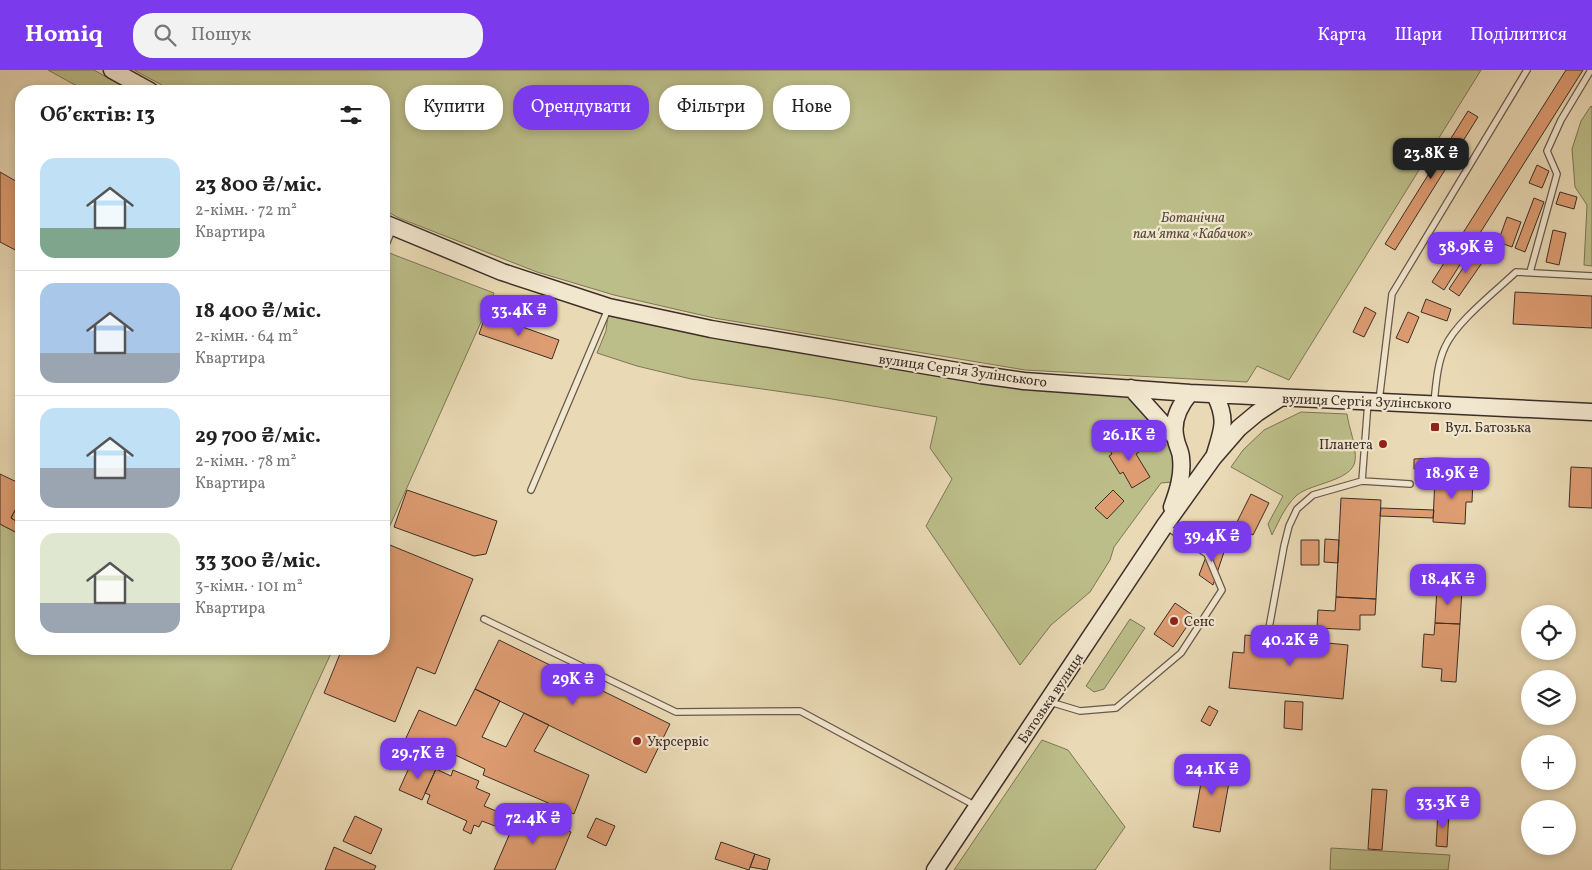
<!DOCTYPE html>
<html lang="uk">
<meta charset="utf-8">
<style>
:root{--surface:#fff;--page:#f2f2f2;--text:#222;--muted:#767676;--line:#e0e0e0;--accent:#7c3aed}
body{margin:0;font-family:Vollkorn,serif;background:var(--page);color:var(--text);height:100vh;display:flex;flex-direction:column;font-size:19px;white-space:nowrap}
*{box-sizing:border-box;margin:0}
p{font-size:16px;color:var(--muted)}
.icon{flex:none;width:28px;height:28px;fill:none;stroke:currentColor;stroke-width:2;stroke-linecap:round;stroke-linejoin:round}
.map{position:relative;flex:1;overflow:hidden}
.panel{position:absolute;left:15px;top:15px;width:375px;height:570px;display:flex;flex-direction:column;background:var(--surface);border-radius:20px;box-shadow:0 2px 8px #0003}
.panel>*{flex:none}
.banner{position:absolute;left:405px;top:15px;width:475px;height:45px;display:flex;gap:10px}
.tools{position:absolute;left:1521px;top:535px;display:grid;gap:10px}
.tools a{display:grid;place-items:center;width:55px;height:55px;border-radius:50%;background:var(--surface);box-shadow:0 2px 8px #0003;font-size:25px}
.price{position:absolute;translate:-50% -42px;padding:0 11px;border-radius:10px;background:var(--accent);color:#fff;font-size:16px;line-height:32px;filter:drop-shadow(0 1px 2px #0008)}
.price::after{content:'';position:absolute;left:50%;top:30px;width:15px;height:11px;margin-left:-8px;background:inherit;clip-path:polygon(0 0,100% 0,50% 100%)}
.price.current{background:#222;color:#fff}
ul{padding:0;list-style:none}
li{display:flex;align-items:center;gap:15px;height:125px;padding:0 25px}
li+li{border-top:1px solid var(--line)}
li span{display:grid;place-items:center;flex:none;width:140px;height:100px;border-radius:15px;color:#555}
li>.icon{margin-inline-start:auto}
span .icon{width:60px;height:60px;fill:#fffc;stroke-width:1}
li b{font-size:21px}
h2{display:flex;justify-content:space-between;align-items:center;height:60px;padding:0 25px;font-size:21px}
.tag{padding:0 18px;border-radius:20px;background:var(--surface);box-shadow:0 2px 8px #0003;font-size:18px;line-height:45px}
.tag.current{background:var(--accent);color:#fff}
header{display:flex;align-items:center;gap:30px;box-sizing:border-box;height:70px;padding:0 25px;background:var(--accent);color:#fff}
header strong{font-size:24px}
nav{display:flex;gap:28px;margin-inline-start:auto;font-size:18px}
.search{width:350px;height:45px;background:var(--page);display:flex;align-items:center;gap:12px;box-sizing:border-box;padding:0 18px;border-radius:20px;color:var(--muted);font-size:19px}
.map>svg:first-child{display:block}
</style>
<header>
<strong>Homiq</strong>
<div class="search"><svg class="icon" aria-label="search" viewBox="0 0 24 24"><circle cx="10" cy="10" r="6"/><path d="M15 15l6 6"/></svg>Пошук</div>
<nav><a>Карта</a><a>Шари</a><a>Поділитися</a></nav>
</header>
<div class="map">
<svg width="1592" height="800" viewBox="0 0 1592 800">
<rect width="100%" height="100%" fill="#e9d9b4"/>
<filter id="stains"><feTurbulence type="fractalNoise" baseFrequency=".004" numOctaves="4"/><feColorMatrix values="0 0 0 0 .2 0 0 0 0 .09 0 0 0 0 .02 0 0 0 .5 -.17"/></filter>
<radialGradient id="worn" r=".72"><stop offset=".6" stop-color="#630" stop-opacity="0"/><stop offset="1" stop-color="#630" stop-opacity=".3"/></radialGradient>
<path fill="#bcbe89" stroke="#7c7658" d="M48,0H94L131,21H86Z
M134,0H1481L1289,310L1257,296L1247,312L1025,300L714,248L614,225L537,202L399,148L384,140V21H173Z
M1591,36L1592,37V196L1584,195L1587,135L1575,117L1572,79L1581,51Z
M384,181L494,223L384,469Z
M609,237L981,305L1131,318L1175,367L1172,412L1161,413L1114,477L1110,490L1090,522L1051,555L1020,595L926,456L952,409L930,378L937,347L826,328L691,309L637,296L597,283L606,261Z
M1301,342L1347,344C1349,359 1357,376 1355,391C1352,411 1312,413 1297,425C1285,436 1279,451 1272,465L1268,454L1283,426L1231,397L1243,380L1264,360Z
M0,454L21,465V579H333L231,800H0Z
M1130,549L1145,558L1104,619L1094,622L1086,616Z
M1042,670L1068,680L1125,757L1095,800H954Z
M1331,778L1450,785L1448,800H1330Z"/>
<path fill="#de9c71" stroke="#3c2e28" d="M1566,0H1583L1444,220L1432,212Z
M1468,41L1478,47L1395,180L1385,174Z
M1537,95L1549,101L1542,118L1529,113Z
M0,102L21,114V183L0,172Z
M1560,122L1577,127L1574,139L1556,134Z
M1534,128L1544,132L1525,182L1515,178Z
M1507,147L1521,152L1512,177L1498,172Z
M1553,160L1566,163L1559,195L1546,192Z
M1473,183L1484,190L1459,226L1449,219Z
M1515,222L1592,226V258L1513,254Z
M1426,229L1451,239L1447,251L1421,242Z
M1365,237L1376,243L1364,267L1353,262Z
M1408,242L1419,247L1408,273L1396,268Z
M486,244L559,270L552,289L479,264Z
M1129,366L1139,382L1136,384L1150,407L1132,418L1123,402L1120,404L1109,386L1112,384L1109,379Z
M1436,388L1474,389L1473,409L1423,407V399H1414V389Z
M1571,397L1592,398V438L1569,437Z
M0,404L21,414V429L11,448L21,454V465L0,454Z
M1435,407L1473,409L1472,432H1466L1465,454L1433,452Z
M407,420L497,451L486,484L474,486L394,457Z
M1113,420L1124,431L1107,449L1095,438Z
M1251,424L1269,433L1253,465L1235,456Z
M1341,428L1381,430L1376,529L1336,527Z
M21,429V454L11,448Z
M1381,438L1434,440L1433,448L1380,446Z
M1325,469L1339,470L1338,493L1324,492Z
M1301,470H1319V495H1301Z
M1212,471L1225,479L1213,515L1199,505Z
M385,473L473,509L435,604L417,597L395,652L324,623L342,579H384Z
M1437,517L1462,518L1460,554L1435,553Z
M1336,527L1376,529L1375,545H1360V560L1317,558L1318,540L1335,541Z
M1175,533L1194,546L1173,577L1154,564Z
M1435,553L1460,554L1456,612L1441,611L1442,599L1422,597L1424,564L1434,565Z
M1245,565L1348,575L1343,629L1229,618L1233,582L1244,583Z
M499,570L670,654L646,703L475,619Z
M475,619L500,631L482,667L506,677L524,643L549,655L534,681L589,705L574,744L483,705L485,699L451,683L447,689L405,670L419,640L456,656Z
M1285,631L1303,632L1302,660L1284,658Z
M1209,636L1218,641L1210,656L1201,651Z
M413,689L436,699L422,730L399,720Z
M1205,691L1232,696L1220,762L1193,757Z
M436,699L451,706L453,700L479,711L476,718L490,724L484,736L501,743L495,756L482,751L479,757L474,755L471,764L463,760L467,751L427,733L430,725L425,723Z
M1372,719L1387,720L1382,780L1368,779Z
M520,740L571,762L555,800H494Z
M1438,742H1449L1447,777L1436,776Z
M355,746L382,759L371,784L343,771Z
M596,748L615,756L606,776L587,767Z
M721,772L755,784L749,800L715,789Z
M334,777L376,796L374,800H325Z
M755,784L770,789L767,800L750,797Z"/>
<g fill="none" stroke-linecap="round" stroke-linejoin="round">
<defs>
<path id="lane" d="M384,179L393,158
M1530,202L1557,104L1547,81L1561,50L1591,0
M1379,331L1392,224L1527,0
M1434,333C1436,315 1437,294 1445,277C1456,252 1496,221 1516,202L1592,206
M1362,411L1368,332
M531,420L608,239
M484,549L676,642L800,641L976,736
M1269,558L1284,476L1289,456L1297,439L1313,425L1362,411L1410,414
M1050,632L1080,641L1116,638L1181,583L1222,520L1207,484L1167,457"/>
<path id="secondary" d="M112,0L150,21
M384,153L502,202L609,237L711,259L981,305L1024,311L1190,323L1592,342
M1131,318L1175,367
M1215,384C1223,359 1227,349 1215,325
M1172,437C1178,421 1183,405 1181,388C1181,382 1177,376 1176,370C1171,352 1179,336 1190,323
M935,800L1165,455L1213,388L1239,358L1257,343L1280,328"/>
</defs>
<use href="#lane" stroke="#67594b" stroke-width="8"/>
<use href="#secondary" stroke="#3c2e28" stroke-width="19"/>
<use href="#lane" stroke="#f1e6ce" stroke-width="5.5"/>
<use href="#secondary" stroke="#f1e6ce" stroke-width="16"/>
</g>
<g fill="#8f2418" stroke="#f1e6ce" stroke-width="2">
<rect x="1430" y="352" width="10" height="10" rx="2.5"/>
<circle cx="1383" cy="374" r="5"/>
<circle cx="1174" cy="551" r="5"/>
<circle cx="637" cy="671" r="5"/>
</g>
<g text-anchor="middle" stroke-width="4.5" stroke-linejoin="round" paint-order="stroke">
<g font-size="14" font-style="italic" fill="#564b3b" stroke="#f1e6ce">
<text x="1193" y="152">Ботанічна<tspan x="1193" dy="16">пам'ятка «Кабачок»</tspan></text>
</g>
<g font-size="14" fill="#3c2e28" stroke="#f1e6ce">
<text transform="translate(963 300) rotate(8)" y="5">вулиця Сергія Зулінського</text>
<text transform="translate(1367 331) rotate(2)" y="5">вулиця Сергія Зулінського</text>
<text transform="translate(1050 628) rotate(-56)" y="5">Батозька вулиця</text>
</g>
<g font-size="14" fill="#3c2e28" stroke="#f1e6ce" text-anchor="start">
<text x="1445" y="362">Вул. Батозька</text>
<text x="1373" y="379" text-anchor="end">Планета</text>
<text x="1184" y="556">Сенс</text>
<text x="647" y="676">Укрсервіс</text>
</g>
</g>
<rect width="100%" height="100%" filter="url(#stains)"/>
<rect width="100%" height="100%" fill="url(#worn)"/>
</svg>
<div class="tools">
<a><svg class="icon" aria-label="locate" viewBox="0 0 24 24"><circle cx="12" cy="12" r="6"/><path d="M12 2v4M12 18v4M2 12h4M18 12h4"/></svg></a>
<a><svg class="icon" aria-label="layers" viewBox="0 0 24 24"><path d="M12 4l9 5-9 5-9-5zM3 14l9 5 9-5"/></svg></a>
<a>+</a>
<a>−</a>
</div>
<b class="price current" style="left:1431px;top:110px">23.8K ₴</b>
<b class="price" style="left:1466px;top:204px">38.9K ₴</b>
<b class="price" style="left:519px;top:267px">33.4K ₴</b>
<b class="price" style="left:1129px;top:392px">26.1K ₴</b>
<b class="price" style="left:1452px;top:430px">18.9K ₴</b>
<b class="price" style="left:1212px;top:493px">39.4K ₴</b>
<b class="price" style="left:1448px;top:536px">18.4K ₴</b>
<b class="price" style="left:1290px;top:597px">40.2K ₴</b>
<b class="price" style="left:573px;top:636px">29K ₴</b>
<b class="price" style="left:418px;top:710px">29.7K ₴</b>
<b class="price" style="left:1212px;top:726px">24.1K ₴</b>
<b class="price" style="left:1443px;top:759px">33.3K ₴</b>
<b class="price" style="left:533px;top:775px">72.4K ₴</b>
<div class="banner">
<a class="tag">Купити</a>
<a class="tag current">Орендувати</a>
<a class="tag">Фільтри</a>
<a class="tag">Нове</a>
</div>
<section class="panel">
<h2>Об’єктів: 13<svg class="icon" aria-label="filters" viewBox="0 0 24 24"><path d="M4 7h16M4 17h16"/><circle cx="9" cy="7" r="2"/><circle cx="15" cy="17" r="2"/></svg></h2>
<ul>
<li><span style="background:linear-gradient(#bfe0f5 70%,#7fa58c 0)"><svg class="icon" aria-label="home" viewBox="0 0 24 24"><path d="M3 11l9-7 9 7M6 9v11h12V9"/></svg></span><div><b>23 800 ₴/міс.</b><p>2-кімн. · 72 m²</p><p>Квартира</p></div></li>
<li><span style="background:linear-gradient(#a9c7e8 70%,#9aa5b1 0)"><svg class="icon" aria-label="home" viewBox="0 0 24 24"><path d="M3 11l9-7 9 7M6 9v11h12V9"/></svg></span><div><b>18 400 ₴/міс.</b><p>2-кімн. · 64 m²</p><p>Квартира</p></div></li>
<li><span style="background:linear-gradient(#bfe0f5 60%,#9aa5b1 0)"><svg class="icon" aria-label="home" viewBox="0 0 24 24"><path d="M3 11l9-7 9 7M6 9v11h12V9"/></svg></span><div><b>29 700 ₴/міс.</b><p>2-кімн. · 78 m²</p><p>Квартира</p></div></li>
<li><span style="background:linear-gradient(#dfe7d0 70%,#9aa5b1 0)"><svg class="icon" aria-label="home" viewBox="0 0 24 24"><path d="M3 11l9-7 9 7M6 9v11h12V9"/></svg></span><div><b>33 300 ₴/міс.</b><p>3-кімн. · 101 m²</p><p>Квартира</p></div></li>
</ul>
</section>
</div>
